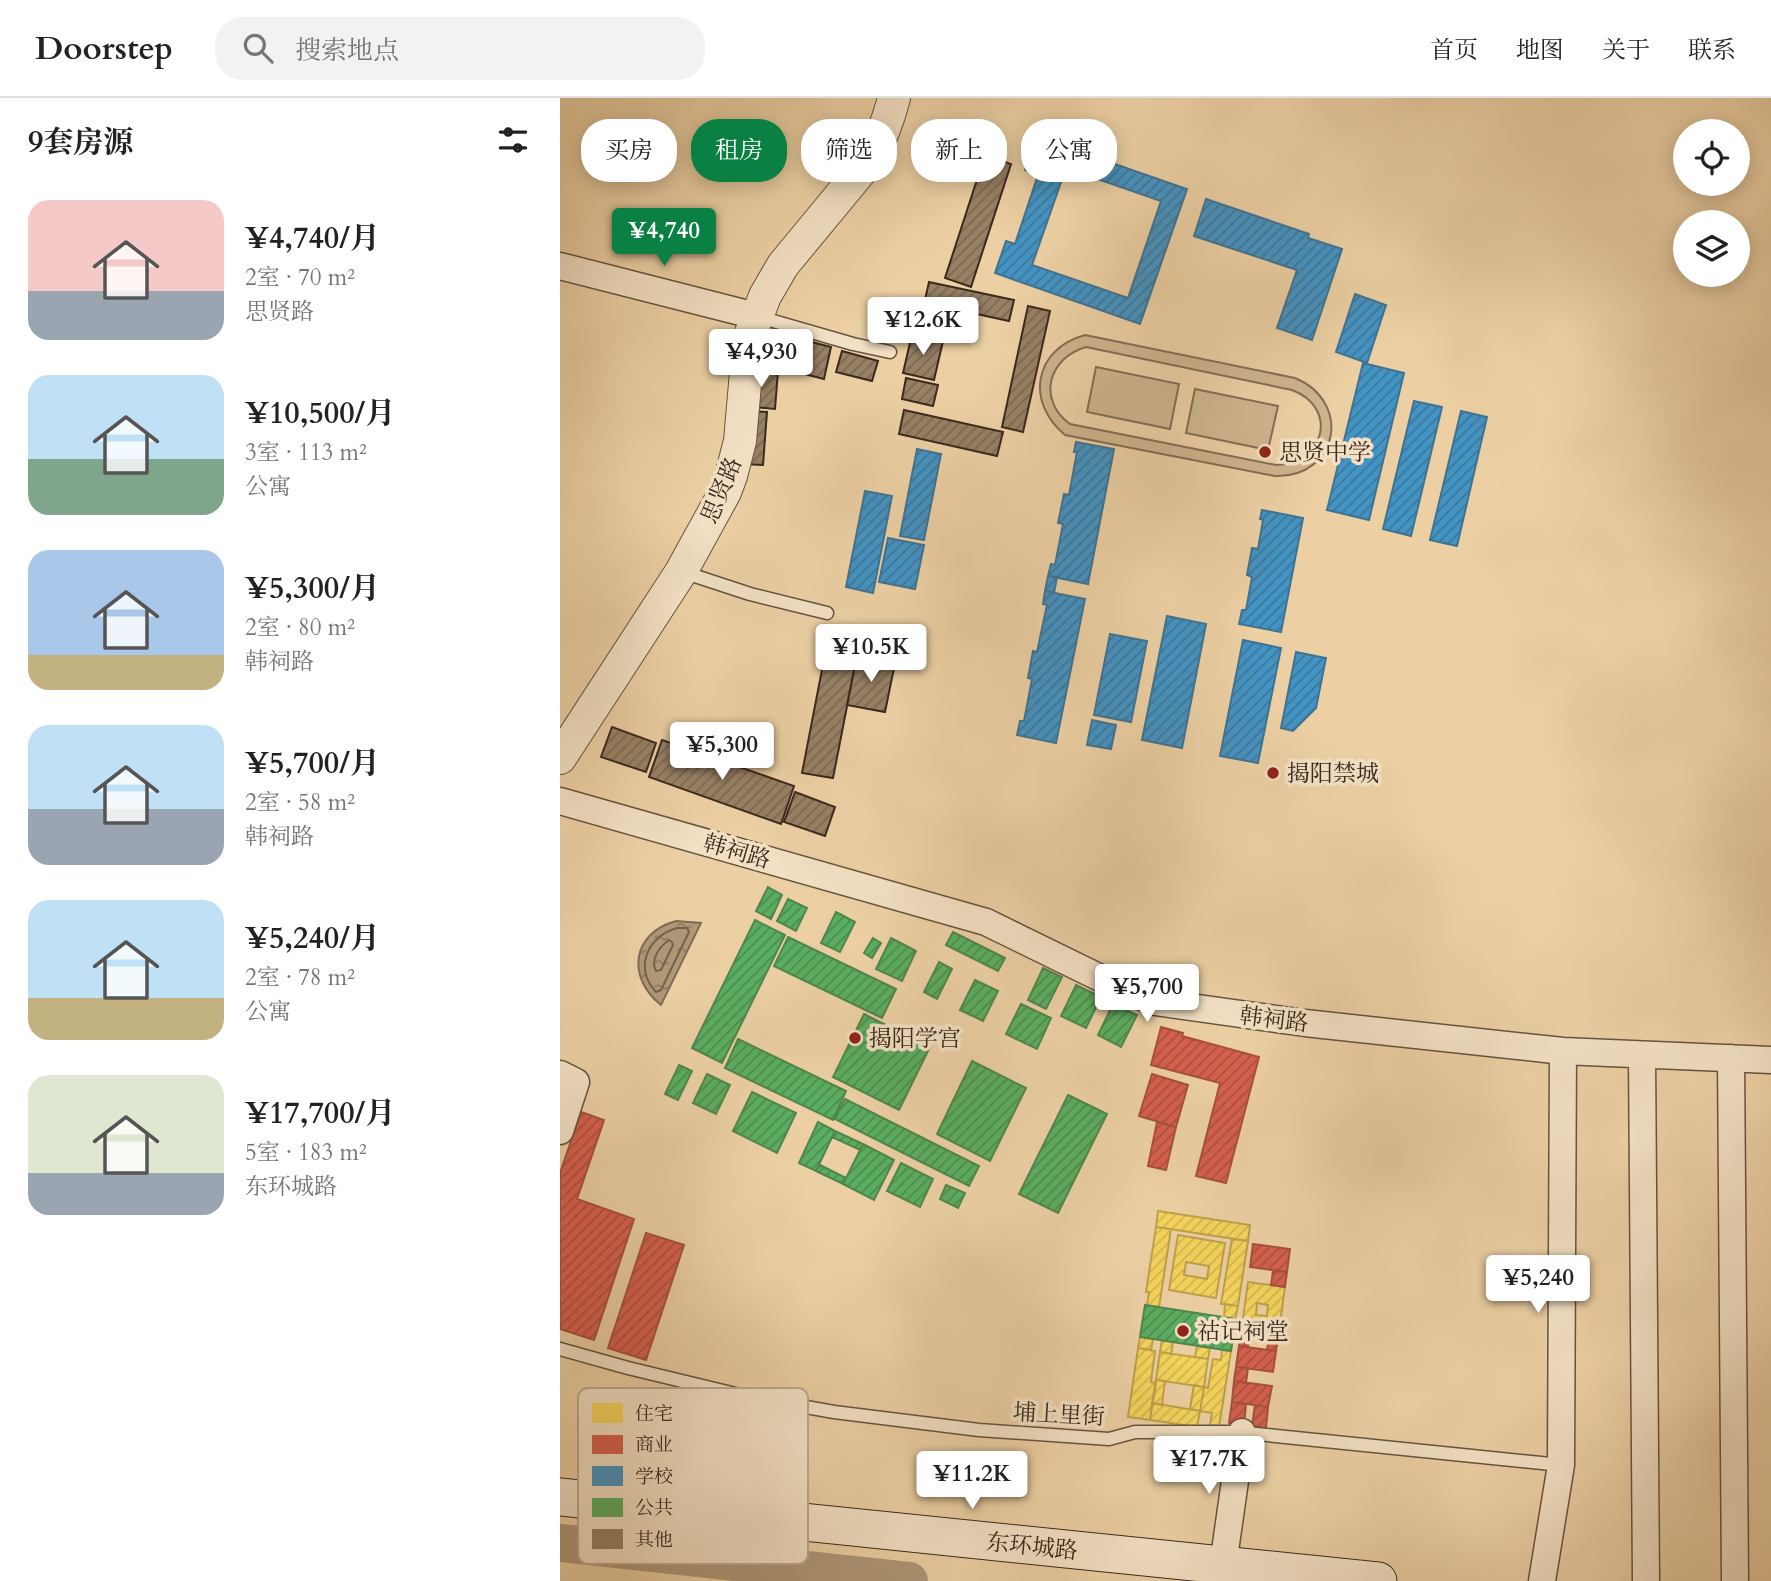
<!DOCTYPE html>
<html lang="zh">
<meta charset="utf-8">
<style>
:root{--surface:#fff;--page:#f2f2f2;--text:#222;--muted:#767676;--line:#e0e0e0;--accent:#0b8043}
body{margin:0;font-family:Cardo,"Noto Serif SC",serif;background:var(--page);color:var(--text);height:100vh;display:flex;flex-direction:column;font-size:26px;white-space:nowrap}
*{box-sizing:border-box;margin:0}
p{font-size:23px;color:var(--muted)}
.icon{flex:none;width:38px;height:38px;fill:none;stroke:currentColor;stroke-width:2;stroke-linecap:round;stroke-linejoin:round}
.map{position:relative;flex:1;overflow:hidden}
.drawer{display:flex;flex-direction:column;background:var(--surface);width:560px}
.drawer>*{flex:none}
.guide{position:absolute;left:21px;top:21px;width:665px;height:63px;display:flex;gap:14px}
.controls{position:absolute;left:1113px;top:21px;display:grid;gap:14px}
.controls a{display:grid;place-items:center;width:77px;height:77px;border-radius:50%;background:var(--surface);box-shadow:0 4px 18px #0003;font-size:35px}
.price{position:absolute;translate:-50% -60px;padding:0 16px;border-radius:7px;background:#fff;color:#222;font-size:23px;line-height:46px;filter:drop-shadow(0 2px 4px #0008)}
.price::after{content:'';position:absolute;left:50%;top:42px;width:21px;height:16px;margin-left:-10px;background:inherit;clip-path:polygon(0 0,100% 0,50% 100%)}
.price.selected{background:var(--accent);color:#fff}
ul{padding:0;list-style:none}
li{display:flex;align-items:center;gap:21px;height:175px;padding:0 28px}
li span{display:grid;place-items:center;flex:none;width:196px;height:140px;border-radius:21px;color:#555}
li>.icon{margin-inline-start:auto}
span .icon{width:84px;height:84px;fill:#fffc;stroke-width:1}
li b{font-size:30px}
h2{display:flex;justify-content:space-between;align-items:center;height:84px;padding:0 28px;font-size:30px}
.chip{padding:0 24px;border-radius:28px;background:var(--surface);box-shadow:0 4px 18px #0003;font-size:24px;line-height:63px}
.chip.selected{background:var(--accent);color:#fff}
header{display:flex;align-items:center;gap:42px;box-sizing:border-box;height:98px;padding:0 35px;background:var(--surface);border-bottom:2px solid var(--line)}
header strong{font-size:33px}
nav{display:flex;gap:38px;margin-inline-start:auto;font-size:24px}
.search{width:490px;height:63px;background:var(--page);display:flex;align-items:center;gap:18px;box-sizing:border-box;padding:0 24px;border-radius:28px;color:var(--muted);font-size:26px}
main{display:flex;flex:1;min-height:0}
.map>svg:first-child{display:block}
</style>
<header>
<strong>Doorstep</strong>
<div class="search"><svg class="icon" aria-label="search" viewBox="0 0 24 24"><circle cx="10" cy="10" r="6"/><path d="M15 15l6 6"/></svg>搜索地点</div>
<nav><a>首页</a><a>地图</a><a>关于</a><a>联系</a></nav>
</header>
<main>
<section class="drawer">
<h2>9套房源<svg class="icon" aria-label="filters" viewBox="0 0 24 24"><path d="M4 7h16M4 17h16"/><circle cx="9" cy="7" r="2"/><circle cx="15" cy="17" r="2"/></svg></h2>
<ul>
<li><span style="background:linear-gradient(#f6c9c9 65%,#9aa5b1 0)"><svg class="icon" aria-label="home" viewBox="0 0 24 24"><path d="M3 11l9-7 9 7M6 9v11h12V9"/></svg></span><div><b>¥4,740/月</b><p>2室 · 70 m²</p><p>思贤路</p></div></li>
<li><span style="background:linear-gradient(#bfe0f5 60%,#7fa58c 0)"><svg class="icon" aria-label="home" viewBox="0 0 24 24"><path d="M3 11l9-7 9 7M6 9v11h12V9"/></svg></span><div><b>¥10,500/月</b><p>3室 · 113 m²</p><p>公寓</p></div></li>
<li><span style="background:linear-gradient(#a9c7e8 75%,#c2b280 0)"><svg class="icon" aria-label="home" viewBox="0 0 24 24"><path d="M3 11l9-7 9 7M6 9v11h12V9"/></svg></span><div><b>¥5,300/月</b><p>2室 · 80 m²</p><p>韩祠路</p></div></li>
<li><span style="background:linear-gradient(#bfe0f5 60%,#9aa5b1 0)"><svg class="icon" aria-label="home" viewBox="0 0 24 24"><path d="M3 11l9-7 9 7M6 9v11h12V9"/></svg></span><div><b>¥5,700/月</b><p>2室 · 58 m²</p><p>韩祠路</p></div></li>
<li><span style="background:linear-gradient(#bfe0f5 70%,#c2b280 0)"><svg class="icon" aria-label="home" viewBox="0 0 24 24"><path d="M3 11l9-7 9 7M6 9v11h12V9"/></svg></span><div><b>¥5,240/月</b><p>2室 · 78 m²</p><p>公寓</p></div></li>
<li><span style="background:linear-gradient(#dfe7d0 70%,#9aa5b1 0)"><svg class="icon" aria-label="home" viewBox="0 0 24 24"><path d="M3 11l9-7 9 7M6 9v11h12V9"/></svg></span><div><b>¥17,700/月</b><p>5室 · 183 m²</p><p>东环城路</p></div></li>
</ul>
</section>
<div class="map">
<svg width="1211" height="1483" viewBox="0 0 1211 1483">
<defs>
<pattern id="water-ripples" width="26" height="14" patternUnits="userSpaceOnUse" patternTransform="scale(1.75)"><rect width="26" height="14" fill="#af9777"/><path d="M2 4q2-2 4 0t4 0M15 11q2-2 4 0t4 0" fill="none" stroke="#8f7b61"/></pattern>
<pattern id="homes-hatch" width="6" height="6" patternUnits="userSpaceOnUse" patternTransform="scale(1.75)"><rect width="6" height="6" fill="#f6d55c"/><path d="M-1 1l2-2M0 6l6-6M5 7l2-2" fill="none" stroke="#d4b750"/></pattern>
<pattern id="shops-hatch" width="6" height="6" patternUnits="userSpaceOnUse" patternTransform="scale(1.75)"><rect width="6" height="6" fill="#d6604d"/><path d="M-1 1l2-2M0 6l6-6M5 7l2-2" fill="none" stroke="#af4f3f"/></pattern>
<pattern id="schools-hatch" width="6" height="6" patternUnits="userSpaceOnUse" patternTransform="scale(1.75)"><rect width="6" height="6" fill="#4393c3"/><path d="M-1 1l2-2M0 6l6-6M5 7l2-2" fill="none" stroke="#39789e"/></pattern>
<pattern id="public-hatch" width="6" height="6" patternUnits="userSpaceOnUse" patternTransform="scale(1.75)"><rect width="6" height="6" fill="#5aae61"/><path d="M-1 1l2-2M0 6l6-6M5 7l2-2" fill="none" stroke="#4b8e4f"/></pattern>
<pattern id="building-hatch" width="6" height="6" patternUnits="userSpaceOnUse" patternTransform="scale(1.75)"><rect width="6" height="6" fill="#978064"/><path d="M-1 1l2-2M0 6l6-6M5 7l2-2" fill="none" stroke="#7c6952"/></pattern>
</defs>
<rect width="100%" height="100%" fill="#ecd0a4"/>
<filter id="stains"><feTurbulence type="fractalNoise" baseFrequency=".00286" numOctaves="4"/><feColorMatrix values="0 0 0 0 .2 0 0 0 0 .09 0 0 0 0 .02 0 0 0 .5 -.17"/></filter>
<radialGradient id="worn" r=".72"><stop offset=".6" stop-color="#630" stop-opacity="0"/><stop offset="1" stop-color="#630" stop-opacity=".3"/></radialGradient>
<path fill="#ceb48d" stroke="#846e56" stroke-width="2" fill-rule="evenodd" d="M525,237L735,280C793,304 778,380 715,378L505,337C465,304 474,251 525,237ZM526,249L732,292C778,309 766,366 716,367L510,326C477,302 488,260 526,249Z
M536,269L619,286L610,331L527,314Z
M635,291L718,308L708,352L626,335Z"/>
<path fill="url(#water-ripples)" stroke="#806b54" stroke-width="2" d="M116,823L141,825L101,907C66,879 72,835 116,823Z"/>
<path fill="url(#homes-hatch)" stroke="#bea14a" stroke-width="2" fill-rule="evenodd" d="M598,1113L690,1127L688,1143L596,1129Z
M596,1129L611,1131L599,1209L587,1207L589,1194H586Z
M618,1137L665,1145L656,1200L609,1192ZM626,1164L649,1168L647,1181L624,1177Z
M672,1141L688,1143L678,1208L661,1206Z
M688,1184L725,1189L718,1240L681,1235ZM697,1205L708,1207L707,1218L696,1217Z
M665,1206L678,1208L675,1221L664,1219Z
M580,1239L593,1241L591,1252L578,1250Z
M602,1242L613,1244L611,1256L600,1254Z
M637,1248L650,1250L648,1261L635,1259Z
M578,1250L595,1253L591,1284L596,1285L590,1322L568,1319Z
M662,1252L671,1253L659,1329L650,1327L652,1315L640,1313L644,1289L648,1290L653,1261L661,1262Z
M600,1254L648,1261L644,1289L596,1282Z
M596,1282L605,1283L602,1307L592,1305Z
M634,1287L644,1289L640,1313L630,1311Z
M592,1305L640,1313L637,1329L590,1322Z"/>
<path fill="url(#shops-hatch)" stroke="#a7503f" stroke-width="2" d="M601,929L623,935L622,938L699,959L666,1085L636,1078L660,985L591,967Z
M592,976L628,987L616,1029L579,1018Z
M21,1014L44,1022L17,1101L74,1121L34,1242L0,1231V1075Z
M597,1024L616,1029L606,1072L588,1068Z
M86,1135L124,1147L86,1262L48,1250Z
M693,1146L730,1151L727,1174L690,1169Z
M713,1173L727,1174L725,1189L711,1187Z
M681,1235L690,1237L688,1249L679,1248Z
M709,1239L718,1240L716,1253L707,1252Z
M679,1248L716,1253L713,1274L676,1269Z
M676,1269L688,1270L686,1285L674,1283Z
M674,1283L712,1288L708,1309L672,1304Z
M672,1304L686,1306L684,1327L669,1325Z
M695,1307L708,1309L706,1330L692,1328Z"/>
<path fill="url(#schools-hatch)" stroke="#407392" stroke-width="2" fill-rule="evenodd" d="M477,39L627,91L580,226L435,175L446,143L455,146L478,77L465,72ZM506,70L601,103L568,200L472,167Z
M646,101L749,136L748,140L782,151L752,242L717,230L737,172L634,138Z
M795,196L826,207L807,265L776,254Z
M803,265L844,275L809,422L767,412Z
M854,303L882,309L851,438L823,431Z
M901,313L927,319L897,448L870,442Z
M516,344L554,351L528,486L488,478L491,466L495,467L503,426L498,425L504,396L509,397L517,354H514Z
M357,351L381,356L364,442L340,438Z
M305,393L332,398L313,495L286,489Z
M702,412L743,420L721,534L679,526L682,512H686L692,479L687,477L692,450L698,451L703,422L700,421Z
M328,440L364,447L355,491L319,484Z
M488,478L497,479L494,495L485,493Z
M485,493L525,501L496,645L457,637L460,623H464L472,581L468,580L473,553L477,554L487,507L483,506Z
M607,518L646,526L622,650L582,642Z
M550,536L587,543L571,624L534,617Z
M683,542L721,550L698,665L660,658Z
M736,554L766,560L756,610L733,633L721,630Z
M532,622L556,627L551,651L527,647Z"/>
<path fill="url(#public-hatch)" stroke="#50864d" stroke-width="2" d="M208,789L222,797L211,821L196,813Z
M228,801L247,810L236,833L217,823Z
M276,814L295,824L280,854L261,845Z
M195,822L225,837L162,965L132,950Z
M393,834L445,860L438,873L386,847Z
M228,839L336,891L322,920L214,868Z
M313,840L321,845L312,860L304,855Z
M331,840L356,853L342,883L316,871Z
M379,864L392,871L377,901L364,894Z
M483,870L502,879L486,911L468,902Z
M415,882L438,893L423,923L400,912Z
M516,887L541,899L526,930L501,918Z
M461,906L491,920L477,951L446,936Z
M553,906L577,917L561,949L538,937Z
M304,916L370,949L339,1012L273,979Z
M178,941L286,993L273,1022L165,970Z
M412,963L466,990L430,1063L377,1036Z
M119,967L132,973L118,1002L105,996Z
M147,976L170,987L156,1016L133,1005Z
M192,994L236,1015L217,1055L173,1033Z
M508,997L547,1016L498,1115L459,1096Z
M285,1001L419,1068L409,1088L275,1021Z
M258,1024L275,1033L256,1073L239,1065Z
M275,1033L303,1046L300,1052L272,1039Z
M303,1046L334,1062L314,1102L283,1086Z
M341,1065L373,1081L360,1109L327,1093Z
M260,1067L286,1080L283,1086L256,1073Z
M386,1087L405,1095L398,1110L380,1101Z
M585,1207L676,1221L671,1253L580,1239Z"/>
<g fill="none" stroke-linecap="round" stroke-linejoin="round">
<path stroke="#74604b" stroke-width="2" d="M117,830H127L129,834L101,892L96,894C73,870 88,838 117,830Z
M109,842L112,844L113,847L101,872L96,873C90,862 99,849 109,842Z"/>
<path stroke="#af9777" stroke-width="38" d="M0,1445L349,1483"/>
</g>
<path fill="url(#building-hatch)" stroke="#3a291f" stroke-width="2" d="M425,57L451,66L411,189L385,180Z
M369,184L454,202L449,223L389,210L383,238L358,233Z
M468,208L490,213L463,334L442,329Z
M209,233L271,249L264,281L221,270L188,268L201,235Z
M352,236L383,243L374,282L343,275Z
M282,253L318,263L312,283L276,274Z
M187,271L218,273L215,311L184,308Z
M346,280L378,287L373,308L342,301Z
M344,312L443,334L437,358L339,336Z
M185,313L207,314L203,367L181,366Z
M266,551L297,557L273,680L242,675Z
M297,557L335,565L325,614L287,607Z
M52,629L96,645L86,674L41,659Z
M102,642L234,688L221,726L89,679Z
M235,694L275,709L265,738L224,724Z"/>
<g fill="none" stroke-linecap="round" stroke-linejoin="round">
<defs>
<path id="service" d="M199,219L293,246L330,254
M123,474L190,496L267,515
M0,1251L68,1270L184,1298L274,1314L419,1332L549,1341L575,1334H677L1001,1367"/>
<path id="minor" d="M0,168L196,218
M0,703L426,824L567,893L595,904L745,925L1003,953L1211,962
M1082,957L1086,1483
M1171,960L1175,1483
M0,976L16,984L0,1033
M663,1467L682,1334
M982,1483L1001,1367L1003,953"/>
<path id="tertiary" d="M0,660L121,474L165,394L171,378L180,343L189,240L205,198L223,167L309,63C321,42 328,23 334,0"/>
<path id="secondary" d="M0,1399L818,1483"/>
</defs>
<use href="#service" stroke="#665340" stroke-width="15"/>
<use href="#minor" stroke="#665340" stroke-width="29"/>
<use href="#tertiary" stroke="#665340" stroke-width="34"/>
<use href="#secondary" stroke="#3a291f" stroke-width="39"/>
<use href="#service" stroke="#f3e0c4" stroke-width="12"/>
<use href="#minor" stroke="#f3e0c4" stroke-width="26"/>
<use href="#tertiary" stroke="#f3e0c4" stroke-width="32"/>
<use href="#secondary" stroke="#f3e0c4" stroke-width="37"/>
</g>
<g fill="#8f2418" stroke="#f3e0c4" stroke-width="2.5">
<circle cx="705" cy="354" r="7"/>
<circle cx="713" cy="675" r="7"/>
<circle cx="295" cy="940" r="7"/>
<circle cx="623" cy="1233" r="7"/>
</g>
<g text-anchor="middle" stroke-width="7" stroke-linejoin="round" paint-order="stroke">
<g font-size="23" fill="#3a291f" stroke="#f3e0c4" text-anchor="start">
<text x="719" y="362">思贤中学</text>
<text x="727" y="683">揭阳禁城</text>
<text x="309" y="948">揭阳学宫</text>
<text x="637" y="1241">祜记祠堂</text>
</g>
<g font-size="23" fill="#3a291f" stroke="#f3e0c4">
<text transform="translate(161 392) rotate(-67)" y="8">思贤路</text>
<text transform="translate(177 753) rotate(16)" y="8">韩祠路</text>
<text transform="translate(714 921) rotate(7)" y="8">韩祠路</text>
<text transform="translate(499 1316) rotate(3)" y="8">埔上里街</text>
<text transform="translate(472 1448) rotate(6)" y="8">东环城路</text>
</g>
</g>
<rect x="18" y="1290" width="230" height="176" rx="10" fill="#f3e0c4" stroke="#bca992" stroke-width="2"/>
<rect x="32" y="1305" width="31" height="20" fill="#f6d55c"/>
<rect x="32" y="1337" width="31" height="19" fill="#d6604d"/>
<rect x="32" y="1368" width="31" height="20" fill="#4393c3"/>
<rect x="32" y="1400" width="31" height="19" fill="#5aae61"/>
<rect x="32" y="1431" width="31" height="20" fill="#978064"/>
<g font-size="19" fill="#3a291f">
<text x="75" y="1322">住宅</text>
<text x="75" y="1353">商业</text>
<text x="75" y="1385">学校</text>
<text x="75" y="1416">公共</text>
<text x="75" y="1448">其他</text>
</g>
<rect width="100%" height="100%" filter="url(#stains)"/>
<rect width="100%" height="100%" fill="url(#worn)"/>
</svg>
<div class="controls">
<a><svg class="icon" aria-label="locate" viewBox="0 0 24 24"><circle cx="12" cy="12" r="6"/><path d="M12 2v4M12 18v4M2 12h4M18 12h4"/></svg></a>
<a><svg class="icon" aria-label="layers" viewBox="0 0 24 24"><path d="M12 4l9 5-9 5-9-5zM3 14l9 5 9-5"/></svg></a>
</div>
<b class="price selected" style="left:104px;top:170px">¥4,740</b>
<b class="price" style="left:363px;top:259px">¥12.6K</b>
<b class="price" style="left:201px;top:291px">¥4,930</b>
<b class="price" style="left:311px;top:586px">¥10.5K</b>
<b class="price" style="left:162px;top:684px">¥5,300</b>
<b class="price" style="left:587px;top:926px">¥5,700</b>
<b class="price" style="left:978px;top:1217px">¥5,240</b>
<b class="price" style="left:649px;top:1398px">¥17.7K</b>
<b class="price" style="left:412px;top:1413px">¥11.2K</b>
<div class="guide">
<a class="chip">买房</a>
<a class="chip selected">租房</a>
<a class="chip">筛选</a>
<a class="chip">新上</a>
<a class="chip">公寓</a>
</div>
</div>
</main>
